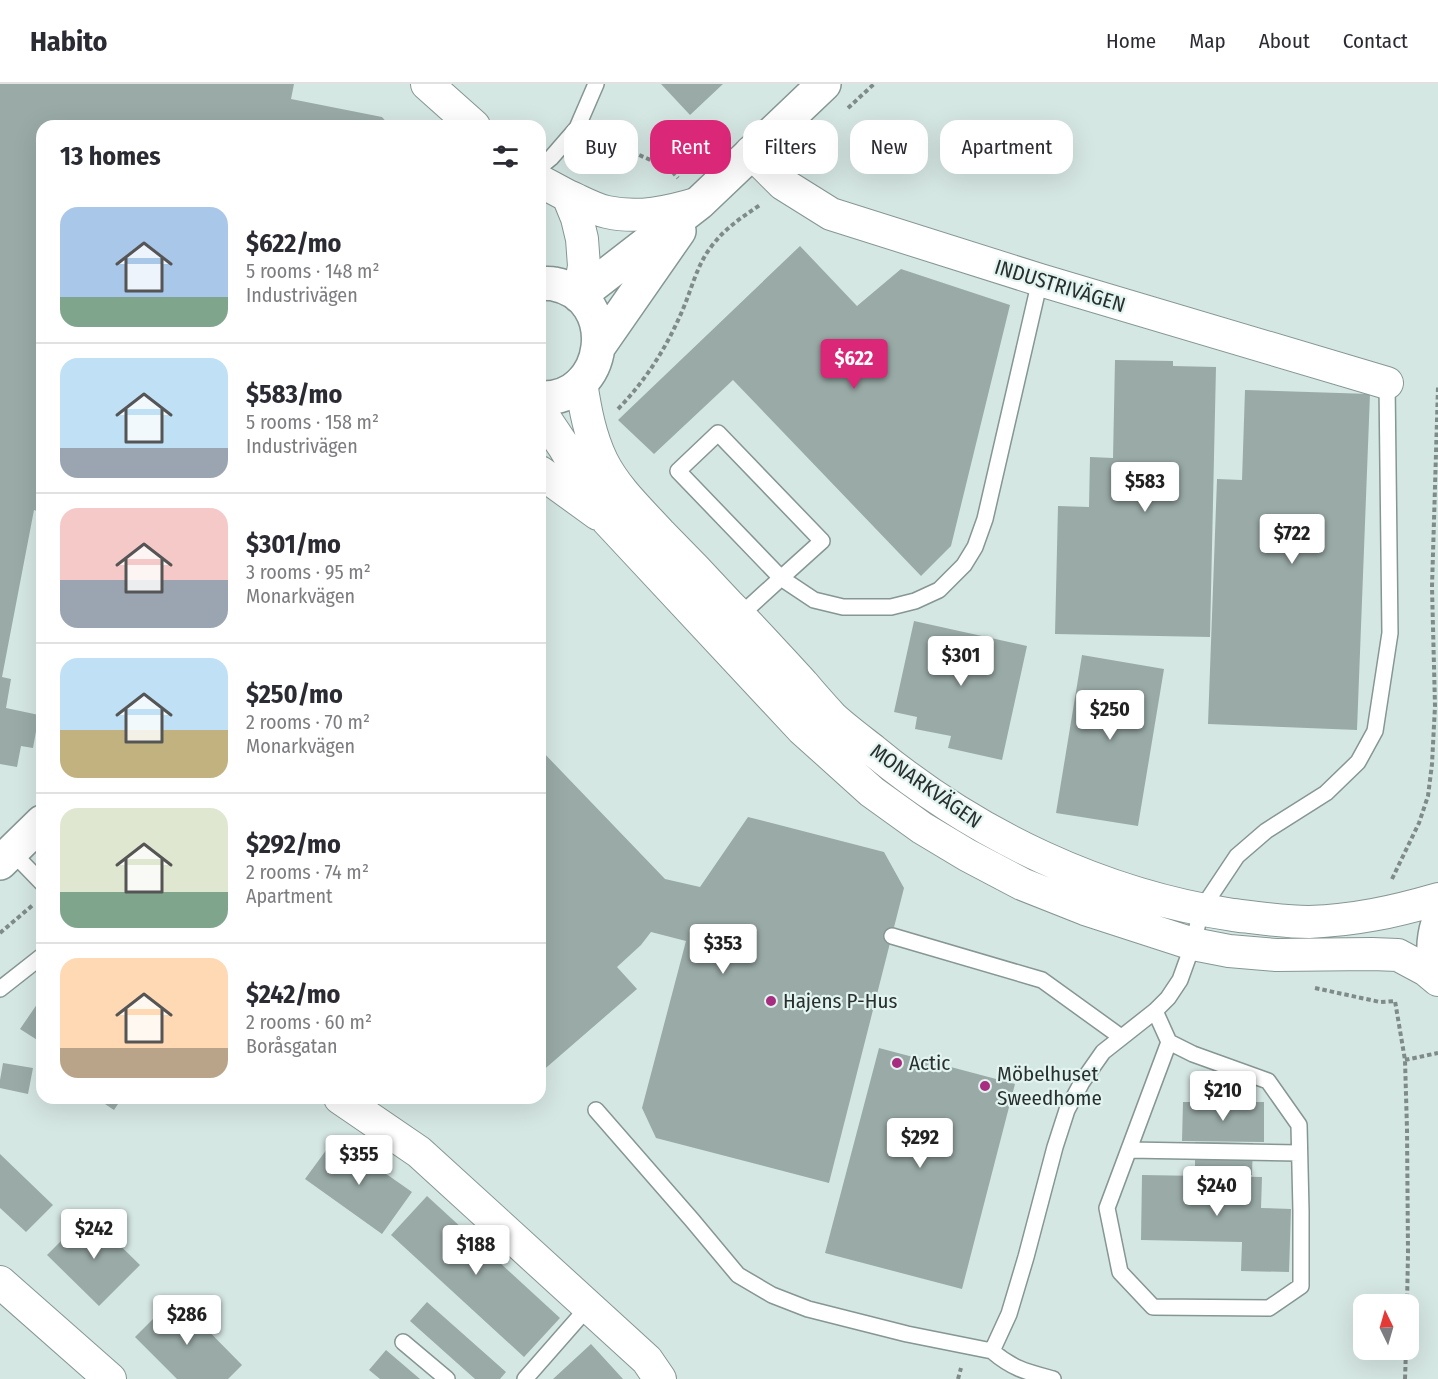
<!DOCTYPE html>
<meta charset="utf-8">
<style>
:root{--surface:#fff;--page:#f2f2f3;--text:#2b2b33;--muted:#7c7c81;--line:#e1e1e2;--accent:#db2777}
body{margin:0;font-family:"Fira Sans Condensed",sans-serif;background:var(--page);color:var(--text);height:100vh;display:flex;flex-direction:column;font-size:22px;white-space:nowrap}
*{box-sizing:border-box;margin:0}
p{font-size:20px;color:var(--muted)}
.icon{flex:none;width:33px;height:33px;fill:none;stroke:currentColor;stroke-width:2;stroke-linecap:round;stroke-linejoin:round}
.map{position:relative;flex:1;overflow:hidden}
.details{position:absolute;left:36px;top:36px;width:510px;height:984px;display:flex;flex-direction:column;background:var(--surface);border-radius:18px;box-shadow:0 6px 24px #0002}
.details>*{flex:none}
.hud{position:absolute;left:564px;top:36px;width:570px;height:54px;display:flex;gap:12px}
.needle{width:39px;rotate:355deg}
.controls{position:absolute;left:1353px;top:1210px;display:grid;gap:12px}
.controls a{display:grid;place-items:center;width:66px;height:66px;border-radius:12px;background:var(--surface);box-shadow:0 6px 24px #0002;font-size:30px}
.price{position:absolute;translate:-50% -51px;padding:0 14px;border-radius:6px;background:#fff;color:#222;font-size:20px;line-height:39px;filter:drop-shadow(0 2px 3px #0008)}
.price::after{content:'';position:absolute;left:50%;top:36px;width:18px;height:14px;margin-left:-9px;background:inherit;clip-path:polygon(0 0,100% 0,50% 100%)}
.price.selected{background:var(--accent);color:#fff}
ul{padding:0;list-style:none}
li{display:flex;align-items:center;gap:18px;height:150px;padding:0 24px}
li+li{border-top:2px solid var(--line)}
li span{display:grid;place-items:center;flex:none;width:168px;height:120px;border-radius:18px;color:#555}
li>.icon{margin-inline-start:auto}
span .icon{width:72px;height:72px;fill:#fffc;stroke-width:1}
li b{font-size:26px}
h2{display:flex;justify-content:space-between;align-items:center;height:72px;padding:0 24px;font-size:26px}
.pill{padding:0 21px;border-radius:18px;background:var(--surface);box-shadow:0 6px 24px #0002;font-size:21px;line-height:54px}
.pill.selected{background:var(--accent);color:#fff}
header{display:flex;align-items:center;gap:36px;box-sizing:border-box;height:84px;padding:0 30px;background:var(--surface);border-bottom:2px solid var(--line)}
header strong{font-size:28px}
nav{display:flex;gap:33px;margin-inline-start:auto;font-size:21px}
.map>svg:first-child{display:block}
</style>
<header>
<strong>Habito</strong>
<nav><a>Home</a><a>Map</a><a>About</a><a>Contact</a></nav>
</header>
<div class="map">
<svg width="1438" height="1295" viewBox="0 0 1438 1295">
<rect width="100%" height="100%" fill="#d5e7e3"/>
<path fill="#9aaba7" d="M0,0H294L291,15L382,33L390,42H42V429L34,426L2,593L11,595L6,624L39,631L33,664L21,662L17,683L0,680Z
M661,0H723L690,31Z
M800,162L857,222L901,185L1010,221L951,462L921,492L733,296L654,370L618,336Z
M1115,276L1173,277V282L1216,283L1210,553L1055,550L1058,422L1089,423L1090,373L1113,374Z
M1245,306L1370,310L1357,646L1208,640L1217,395L1242,396Z
M914,537L1027,562L1002,676L948,664L951,652L915,645L917,633L894,628Z
M1082,571L1164,585L1138,742L1056,729Z
M540,665L665,795L700,803L748,733L884,768L904,804L829,1099L656,1054L642,1024L686,857L651,848L641,861L617,883L637,905L540,989Z
M42,913V959L20,945Z
M879,964L1015,1000L962,1205L825,1169Z
M3,979L33,984L28,1010L0,1004V996Z
M96,1014H122L114,1026Z
M1183,1018H1264V1058L1182,1057Z
M335,1054L412,1108L382,1150L305,1095Z
M1195,1058L1253,1059L1252,1091H1195Z
M0,1070L53,1121L26,1148L0,1124Z
M1142,1091L1262,1093L1261,1124L1291,1125L1289,1188L1241,1187L1242,1158L1141,1156Z
M427,1112L560,1234L524,1273L391,1151Z
M88,1130L140,1181L99,1222L47,1171Z
M175,1213L242,1281L228,1295H177L135,1253Z
M427,1218L506,1288L500,1295H475L410,1237Z
M591,1260L623,1295H553Z
M386,1266L420,1295H380L369,1286Z"/>
<g fill="none" stroke-linecap="round" stroke-linejoin="round">
<defs>
<path id="service" d="M540,83L551,74L577,44L596,0
M718,349L822,457L781,494L678,387Z
M736,535L781,494L814,516L843,523H891L915,517L939,506L964,481L975,463L985,435L1040,196
M11,767L42,799
M892,852L1042,896L1121,953
M0,905L42,872
M1155,927L1169,958L1107,1124L1120,1188L1153,1223L1269,1224L1301,1202V1127L1299,1041L1268,997L1193,970L1169,958
M596,1026L692,1136L738,1191L772,1211L808,1225L907,1250L992,1267C1013,1285 1027,1288 1053,1295
M1129,1066L1299,1069
M403,1258L447,1295
M992,1267L1009,1230L1026,1173L1055,1063L1067,1026L1082,998L1103,968L1155,927L1168,914L1180,896L1193,860L1201,826L1237,772L1266,747L1326,709L1358,678L1375,647L1390,549L1387,299
M525,1295L589,1222"/>
<path id="minor" d="M427,0L474,42
M751,68L783,100L831,130L1040,196L1387,299
M540,97L568,112L577,134L582,155L584,182L579,212
M568,112C580,117 593,125 607,128C638,135 669,128 699,119
M581,298C585,325 590,352 602,377C616,405 639,426 660,449C683,472 706,496 728,520C754,546 778,573 803,600C812,611 822,622 832,633C845,645 860,656 874,667C977,752 1102,811 1233,831C1258,834 1284,838 1309,838C1356,836 1393,828 1438,815
M540,327L564,363L608,437L802,645L872,708L922,744L967,771L1022,800L1085,825L1193,860L1229,867L1276,871L1372,870L1398,871L1426,886L1438,896
M540,388L598,430
M340,1014L419,1068L647,1276L660,1295
M0,1198L110,1295"/>
<path id="tertiary" d="M540,199C545,200 550,199 554,200C621,213 609,317 540,314
M579,212L699,119L824,0
M599,262L679,147
M0,779L42,738
M1438,839C1433,855 1432,871 1438,887"/>
</defs>
<use href="#service" stroke="#859693" stroke-width="18"/>
<use href="#minor" stroke="#859693" stroke-width="34"/>
<use href="#tertiary" stroke="#859693" stroke-width="36"/>
<path stroke="#7f8b89" stroke-width="4" stroke-dasharray="4.5 3" stroke-linecap="butt" d="M848,24L874,0
M598,53L669,84L678,94
M805,79L807,77L814,56
M618,325C646,296 667,263 683,225C692,204 697,181 711,163C725,144 741,134 760,121
M1392,795L1419,739L1428,712L1432,680L1435,622L1432,503L1438,303
M0,849L34,820
M1315,904L1380,918L1395,917L1405,976L1407,1045L1408,1169L1407,1221
M1405,976L1438,969
M958,1295L961,1284
M1405,1295L1406,1266"/>
<use href="#service" stroke="#fff" stroke-width="15"/>
<use href="#minor" stroke="#fff" stroke-width="32"/>
<use href="#tertiary" stroke="#fff" stroke-width="33"/>
</g>
<g fill="#a82d80" stroke="#e2f4f0" stroke-width="2">
<circle cx="771" cy="917" r="6"/>
<circle cx="897" cy="979" r="6"/>
<circle cx="985" cy="1002" r="6"/>
</g>
<g text-anchor="middle" stroke-width="4.5" stroke-linejoin="round" paint-order="stroke">
<g font-size="21" fill="#282f2e" stroke="#e2f4f0">
<text transform="translate(1060 202) rotate(17)" y="7">INDUSTRIVÄGEN</text>
<text transform="translate(926 702) rotate(35)" y="7">MONARKVÄGEN</text>
</g>
<g font-size="21" fill="#282f2e" stroke="#e2f4f0" text-anchor="start">
<text x="783" y="924">Hajens P-Hus</text>
<text x="909" y="986">Actic</text>
<text x="997" y="997">Möbelhuset<tspan x="997" dy="24">Sweedhome</tspan></text>
</g>
</g>
</svg>
<div class="controls">
<a><svg class="needle" viewBox="-14 -14 28 28"><path d="M0-13l5 13h-10z" fill="#e53935"/><path d="M0 13l5-13h-10z" fill="#7c7c81"/></svg></a>
</div>
<b class="price selected" style="left:854px;top:306px">$622</b>
<b class="price" style="left:1145px;top:429px">$583</b>
<b class="price" style="left:1292px;top:481px">$722</b>
<b class="price" style="left:961px;top:603px">$301</b>
<b class="price" style="left:1110px;top:657px">$250</b>
<b class="price" style="left:723px;top:891px">$353</b>
<b class="price" style="left:1223px;top:1038px">$210</b>
<b class="price" style="left:920px;top:1085px">$292</b>
<b class="price" style="left:359px;top:1102px">$355</b>
<b class="price" style="left:1217px;top:1133px">$240</b>
<b class="price" style="left:94px;top:1176px">$242</b>
<b class="price" style="left:476px;top:1192px">$188</b>
<b class="price" style="left:187px;top:1262px">$286</b>
<div class="hud">
<a class="pill">Buy</a>
<a class="pill selected">Rent</a>
<a class="pill">Filters</a>
<a class="pill">New</a>
<a class="pill">Apartment</a>
</div>
<section class="details">
<h2>13 homes<svg class="icon" aria-label="filters" viewBox="0 0 24 24"><path d="M4 7h16M4 17h16"/><circle cx="9" cy="7" r="2"/><circle cx="15" cy="17" r="2"/></svg></h2>
<ul>
<li><span style="background:linear-gradient(#a9c7e8 75%,#7fa58c 0)"><svg class="icon" aria-label="home" viewBox="0 0 24 24"><path d="M3 11l9-7 9 7M6 9v11h12V9"/></svg></span><div><b>$622/mo</b><p>5 rooms · 148 m²</p><p>Industrivägen</p></div></li>
<li><span style="background:linear-gradient(#bfe0f5 75%,#9aa5b1 0)"><svg class="icon" aria-label="home" viewBox="0 0 24 24"><path d="M3 11l9-7 9 7M6 9v11h12V9"/></svg></span><div><b>$583/mo</b><p>5 rooms · 158 m²</p><p>Industrivägen</p></div></li>
<li><span style="background:linear-gradient(#f6c9c9 60%,#9aa5b1 0)"><svg class="icon" aria-label="home" viewBox="0 0 24 24"><path d="M3 11l9-7 9 7M6 9v11h12V9"/></svg></span><div><b>$301/mo</b><p>3 rooms · 95 m²</p><p>Monarkvägen</p></div></li>
<li><span style="background:linear-gradient(#bfe0f5 60%,#c2b280 0)"><svg class="icon" aria-label="home" viewBox="0 0 24 24"><path d="M3 11l9-7 9 7M6 9v11h12V9"/></svg></span><div><b>$250/mo</b><p>2 rooms · 70 m²</p><p>Monarkvägen</p></div></li>
<li><span style="background:linear-gradient(#dfe7d0 70%,#7fa58c 0)"><svg class="icon" aria-label="home" viewBox="0 0 24 24"><path d="M3 11l9-7 9 7M6 9v11h12V9"/></svg></span><div><b>$292/mo</b><p>2 rooms · 74 m²</p><p>Apartment</p></div></li>
<li><span style="background:linear-gradient(#ffd9b3 75%,#b9a48a 0)"><svg class="icon" aria-label="home" viewBox="0 0 24 24"><path d="M3 11l9-7 9 7M6 9v11h12V9"/></svg></span><div><b>$242/mo</b><p>2 rooms · 60 m²</p><p>Boråsgatan</p></div></li>
</ul>
</section>
</div>
